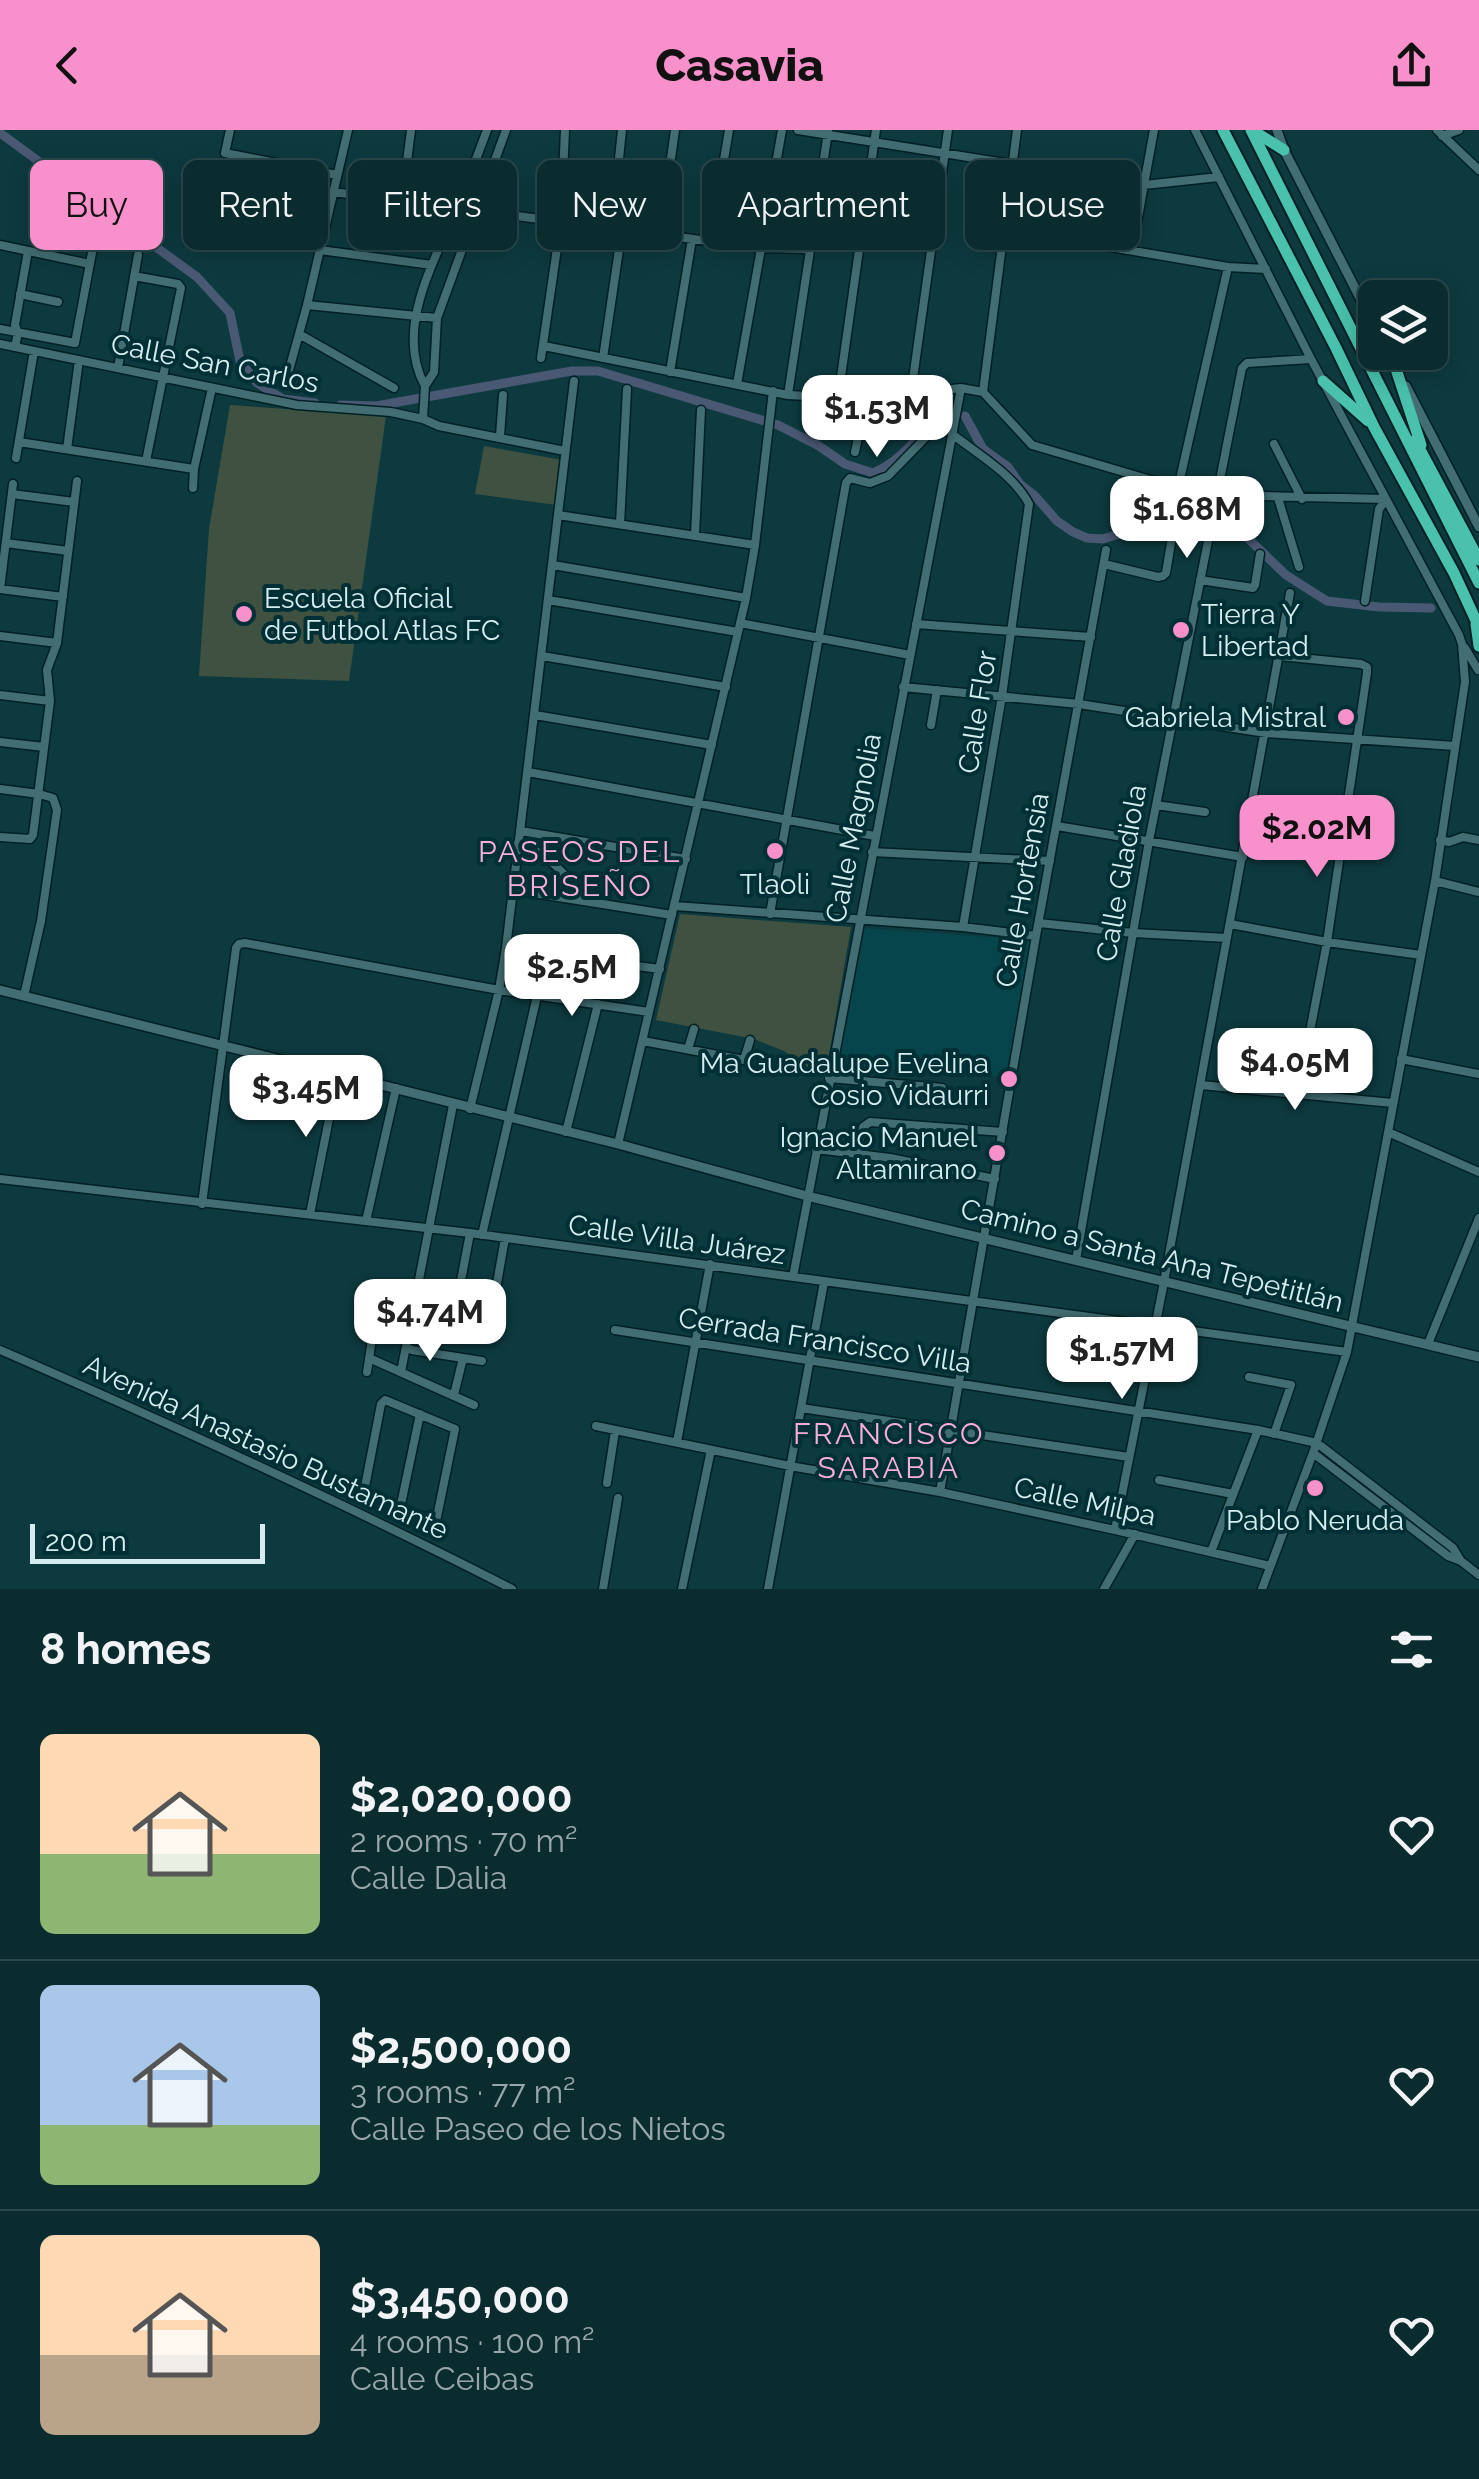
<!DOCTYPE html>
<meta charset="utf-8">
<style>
:root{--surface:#0a2c2f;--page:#133437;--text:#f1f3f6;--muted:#99a7aa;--line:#2a484b;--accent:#f890cb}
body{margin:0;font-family:Raleway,sans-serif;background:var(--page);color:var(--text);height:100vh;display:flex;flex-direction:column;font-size:38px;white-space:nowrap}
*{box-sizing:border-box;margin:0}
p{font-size:32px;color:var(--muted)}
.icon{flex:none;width:55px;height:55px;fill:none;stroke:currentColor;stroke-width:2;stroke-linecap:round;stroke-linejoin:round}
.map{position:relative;height:1459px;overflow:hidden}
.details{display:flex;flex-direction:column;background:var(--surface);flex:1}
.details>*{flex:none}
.banner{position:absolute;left:30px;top:30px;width:1420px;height:90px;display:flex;gap:20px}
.tools{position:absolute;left:1358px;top:150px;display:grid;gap:20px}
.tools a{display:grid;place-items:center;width:90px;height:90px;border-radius:15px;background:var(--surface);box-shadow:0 5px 25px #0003,0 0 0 2px var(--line);font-size:50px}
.scale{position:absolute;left:30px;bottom:25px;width:235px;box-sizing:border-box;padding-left:10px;border:5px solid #d6edef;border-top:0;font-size:28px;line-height:35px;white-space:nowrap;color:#d6edef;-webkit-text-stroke:8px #003035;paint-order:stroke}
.price{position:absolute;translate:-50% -85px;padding:0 22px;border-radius:20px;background:#fff;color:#222;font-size:32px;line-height:65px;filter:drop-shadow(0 2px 5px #0008)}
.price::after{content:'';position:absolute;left:50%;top:60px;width:30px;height:22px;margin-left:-15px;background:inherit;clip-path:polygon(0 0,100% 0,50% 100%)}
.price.selected{background:var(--accent);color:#111}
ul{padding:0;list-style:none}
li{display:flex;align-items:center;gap:30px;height:250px;padding:0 40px}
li+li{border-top:2px solid var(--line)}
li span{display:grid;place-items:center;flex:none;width:280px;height:200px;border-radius:15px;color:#555}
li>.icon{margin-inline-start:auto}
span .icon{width:120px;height:120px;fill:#fffc;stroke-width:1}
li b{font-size:42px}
h2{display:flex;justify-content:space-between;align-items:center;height:120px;padding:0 40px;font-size:42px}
.tag{padding:0 35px;border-radius:15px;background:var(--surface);box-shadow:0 5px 25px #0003,0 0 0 2px var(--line);font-size:35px;line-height:90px}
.tag.selected{background:var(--accent);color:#111}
header{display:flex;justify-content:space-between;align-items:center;height:130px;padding:0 40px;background:var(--accent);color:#111;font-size:45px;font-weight:800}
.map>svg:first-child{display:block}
</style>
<header><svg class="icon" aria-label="back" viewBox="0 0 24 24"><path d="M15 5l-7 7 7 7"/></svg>Casavia<svg class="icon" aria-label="share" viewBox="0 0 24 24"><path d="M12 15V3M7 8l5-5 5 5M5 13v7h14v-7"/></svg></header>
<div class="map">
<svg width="1479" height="1459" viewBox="0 0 1479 1459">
<rect width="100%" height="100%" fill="#0d3a3f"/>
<path fill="#06454b" d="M861,798L1031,810L1006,947L839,935Z"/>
<path fill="#3f5141" d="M230,275L386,286L349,551L199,546L209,399Z
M484,316L562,330L557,375L475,364Z
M680,784L851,797L825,949L784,921L754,909L656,890Z"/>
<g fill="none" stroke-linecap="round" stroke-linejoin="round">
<path stroke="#495873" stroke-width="9" d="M0,3L197,147L230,183L240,231L257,253L283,269L315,273
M340,275L376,276L572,241H598L778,295L819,316L845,334L873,343C888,337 901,326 912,314C925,301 931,279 950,274
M965,286L983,319L1008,337L1020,354L1035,366L1057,391L1073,402L1087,408L1103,409L1181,385L1201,386
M1222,391L1237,398L1286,445L1327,471L1379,477L1431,478"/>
<defs>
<path id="minor" d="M230,0L225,23L337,45
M506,0L437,188L434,242L425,256L423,289L439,296L565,321
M798,0L1144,55L1219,47
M1195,0L1311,229L1459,505L1462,514L1465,552L1435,751L1347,1222L1313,1323L1262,1459
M1437,0L1479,40
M1442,6L1459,0
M616,57L622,0
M333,62L762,118L810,119
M666,64L675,0
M402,71L411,0
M717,71L729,0
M1004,99L1228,137L1266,139
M0,115L90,134
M320,120L432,135
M1132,120L1154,0
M134,146L178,154L181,158L146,331
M20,164L58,172
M307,175L437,188
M0,199L75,213L94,112
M299,204L394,258
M0,214L297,275L391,282L423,289
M544,216L788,265L866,269L961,258L983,262
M15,217L18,203L15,195L28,121
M541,228L561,91L565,0
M603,228L626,72
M118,238L138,125
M670,242L692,109
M286,251L307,175L348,0
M737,254L782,0
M425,256C394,200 434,132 456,80C467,53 477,27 487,0
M983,262L1032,315L1178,358L1217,365L1385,369
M983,262L1017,0
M911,263L948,0
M788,265L828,2
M838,268L876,0
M952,304C978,324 1014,345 1029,374L1002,566L963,797
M500,306L503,265
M19,312L194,339
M1274,314L1302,369
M67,319L79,230
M855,322L866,269
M16,328L34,221
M193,358L194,339L212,258
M1178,358L1228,137
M12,364L74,372
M1278,368L1299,437
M558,385L755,415
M620,394L627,259
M695,405L701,280
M6,413L68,421
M1104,434L1158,447L1163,446L1166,443L1174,395
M553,435L746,468
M1200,450L1253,458L1255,455L1260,424
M0,459L13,354
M0,459L63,467
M548,470L738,502
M1365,471L1379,379L1385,371
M740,493L910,525
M916,494L1091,507
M0,506L57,513
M1465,518L1478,540
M542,526L726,557
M1280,526L1361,534L1367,537V543L1327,812L1298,965
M903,557L1079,574L1266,603L1455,616
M0,565L50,571
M535,585L712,615
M931,595L937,560
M0,612L44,617
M528,642L875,706
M0,659L39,664L53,668L57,680L41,791L24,866
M1156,675L1205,682
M1057,696L1243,727
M521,701L686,729
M0,707L30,709L33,705L50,571L47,540L57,513L77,351
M1440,710L1449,712L1463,707L1479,710
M518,713C545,720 569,748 586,770
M872,722L1050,731
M1435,751L1479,762
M514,760L672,785
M675,776L963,797L1036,806
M770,784L846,353L850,348L870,353L888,346L929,304
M1039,793L1133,803L1227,808
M1230,794L1327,812L1421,825
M506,818L611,838L629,835L660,839
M643,911L744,930L750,910
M688,919L694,899
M1401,929L1479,944
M829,948L942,958
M1201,955L1393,973
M470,979L499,860L506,818L574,251
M566,1002L598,874
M1388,1002L1479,1042
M618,1014L746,468L755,415L773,261
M816,1019L890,1028L995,1049
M856,1025L863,997L870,992L1003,1002
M0,1049L470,1103L1347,1222
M202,1074L236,818L239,814L245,813L499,860L649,882
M310,1084L338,944
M366,1091L396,958
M470,1103L453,1193L458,1200L482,1203L489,1199L505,1108
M482,1105L537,866
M1076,1130L1149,711L1242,238L1247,233L1311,229
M793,1147L961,258
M615,1200L1258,1300L1317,1313L1453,1418L1461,1431
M1428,1214L1479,1088
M406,1217L412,1220L482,1231
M0,1220C173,1295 344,1373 512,1459
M369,1228L474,1275
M367,1242L374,1196
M401,1242L453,975
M1249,1247L1291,1255L1274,1304
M454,1265L463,1228
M385,1270L455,1299L437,1387L434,1390L386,1374L364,1362L381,1274Z
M801,1278L1129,1327
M596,1296L790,1336L940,1362L1115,1400L1270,1436
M677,1312L710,1134
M1313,1323L1448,1426L1461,1431L1479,1445
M1159,1350L1233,1364
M607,1353L615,1301
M940,1362L1036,806L1106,420
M400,1379L420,1284
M1115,1400L1164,1152L1290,463
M1211,1422L1258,1300
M603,1459L618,1368
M682,1459L711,1320
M768,1459L824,1152
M1104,1459L1135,1404"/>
<path id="tertiary" d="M1277,0L1284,20L1375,197
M1406,256L1479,397
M0,860L618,1014L807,1066L1479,1227"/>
<path id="trunk" d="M1223,0L1336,218L1374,297L1454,443L1479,497
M1251,0L1479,453
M1252,0L1284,20
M1395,236L1421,315
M1323,251L1368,291
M1415,310L1479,430
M1476,494L1479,516"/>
</defs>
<use href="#minor" stroke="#002024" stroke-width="11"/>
<use href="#tertiary" stroke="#002024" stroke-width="12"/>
<use href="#trunk" stroke="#002024" stroke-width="15"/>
<use href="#minor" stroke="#426d72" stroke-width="8"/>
<use href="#tertiary" stroke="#426d72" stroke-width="9"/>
<use href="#trunk" stroke="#49c1ac" stroke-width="11"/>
</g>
<g fill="#f890cb" stroke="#003035" stroke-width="4">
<circle cx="244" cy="484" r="10"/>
<circle cx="1181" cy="500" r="10"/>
<circle cx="1346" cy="587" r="10"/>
<circle cx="775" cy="721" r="10"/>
<circle cx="1009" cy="949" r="10"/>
<circle cx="997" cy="1023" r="10"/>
<circle cx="1315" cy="1358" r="10"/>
</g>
<g text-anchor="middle" stroke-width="8" stroke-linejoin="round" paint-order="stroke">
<g font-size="28" fill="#d6edef" stroke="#003035">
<text transform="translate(215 233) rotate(11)" y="10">Calle San Carlos</text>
<text transform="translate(977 582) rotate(-81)" y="10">Calle Flor</text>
<text transform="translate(853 698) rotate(-79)" y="10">Calle Magnolia</text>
<text transform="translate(1121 743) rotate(-80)" y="10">Calle Gladiola</text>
<text transform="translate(1022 760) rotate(-80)" y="10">Calle Hortensia</text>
<text transform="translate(677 1109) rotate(8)" y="10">Calle Villa Juárez</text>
<text transform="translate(1152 1125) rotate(14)" y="10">Camino a Santa Ana Tepetitlán</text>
<text transform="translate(825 1210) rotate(9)" y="10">Cerrada Francisco Villa</text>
<text transform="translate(266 1317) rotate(25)" y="10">Avenida Anastasio Bustamante</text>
<text transform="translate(1085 1371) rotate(12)" y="10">Calle Milpa</text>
</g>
<g font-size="28" fill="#d6edef" stroke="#003035" text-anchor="end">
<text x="264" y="478" text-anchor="start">Escuela Oficial<tspan x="264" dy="32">de Futbol Atlas FC</tspan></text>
<text x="1201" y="494" text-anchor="start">Tierra Y<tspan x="1201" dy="32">Libertad</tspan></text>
<text x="1326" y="597">Gabriela Mistral</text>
<text x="775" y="764" text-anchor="middle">Tlaoli</text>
<text x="989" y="943">Ma Guadalupe Evelina<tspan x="989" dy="32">Cosio Vidaurri</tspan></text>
<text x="977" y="1017">Ignacio Manuel<tspan x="977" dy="32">Altamirano</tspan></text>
<text x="1315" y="1400" text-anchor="middle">Pablo Neruda</text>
</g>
<g font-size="30" letter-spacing="2.5" fill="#f9afd8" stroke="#003035">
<text x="580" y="732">PASEOS DEL<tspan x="580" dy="34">BRISEÑO</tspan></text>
<text x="889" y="1314">FRANCISCO<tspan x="889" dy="34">SARABIA</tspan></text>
</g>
</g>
</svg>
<div class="tools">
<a><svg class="icon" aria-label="layers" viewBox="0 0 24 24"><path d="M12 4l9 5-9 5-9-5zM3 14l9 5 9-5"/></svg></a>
</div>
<div class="scale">200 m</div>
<b class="price" style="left:877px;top:330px">$1.53M</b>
<b class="price" style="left:1187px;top:431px">$1.68M</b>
<b class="price selected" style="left:1317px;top:750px">$2.02M</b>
<b class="price" style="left:572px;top:889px">$2.5M</b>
<b class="price" style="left:1295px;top:983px">$4.05M</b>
<b class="price" style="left:306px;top:1010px">$3.45M</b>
<b class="price" style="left:430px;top:1234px">$4.74M</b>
<b class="price" style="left:1122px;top:1272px">$1.57M</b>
<div class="banner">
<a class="tag selected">Buy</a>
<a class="tag">Rent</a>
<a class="tag">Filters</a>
<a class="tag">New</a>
<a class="tag">Apartment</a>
<a class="tag">House</a>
</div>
</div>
<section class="details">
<h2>8 homes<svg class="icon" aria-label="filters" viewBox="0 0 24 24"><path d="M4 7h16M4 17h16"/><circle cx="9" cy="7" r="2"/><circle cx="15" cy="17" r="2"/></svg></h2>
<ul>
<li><span style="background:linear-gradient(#ffd9b3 60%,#8fb573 0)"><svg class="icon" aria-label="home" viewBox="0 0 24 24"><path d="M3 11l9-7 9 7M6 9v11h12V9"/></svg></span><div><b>$2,020,000</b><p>2 rooms · 70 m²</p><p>Calle Dalia</p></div><svg class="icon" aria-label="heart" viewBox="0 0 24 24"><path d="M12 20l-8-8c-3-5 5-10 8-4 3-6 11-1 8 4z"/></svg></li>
<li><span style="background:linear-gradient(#a9c7e8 70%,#8fb573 0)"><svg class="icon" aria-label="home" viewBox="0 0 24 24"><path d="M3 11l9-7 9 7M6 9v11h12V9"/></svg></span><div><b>$2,500,000</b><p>3 rooms · 77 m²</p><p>Calle Paseo de los Nietos</p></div><svg class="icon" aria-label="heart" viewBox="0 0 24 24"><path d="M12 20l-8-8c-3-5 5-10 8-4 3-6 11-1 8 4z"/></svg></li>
<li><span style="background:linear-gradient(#ffd9b3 60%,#b9a48a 0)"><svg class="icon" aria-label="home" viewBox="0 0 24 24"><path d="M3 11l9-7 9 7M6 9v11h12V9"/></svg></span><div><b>$3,450,000</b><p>4 rooms · 100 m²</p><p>Calle Ceibas</p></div><svg class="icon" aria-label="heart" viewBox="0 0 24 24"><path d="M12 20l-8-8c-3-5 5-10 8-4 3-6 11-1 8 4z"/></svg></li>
</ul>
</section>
